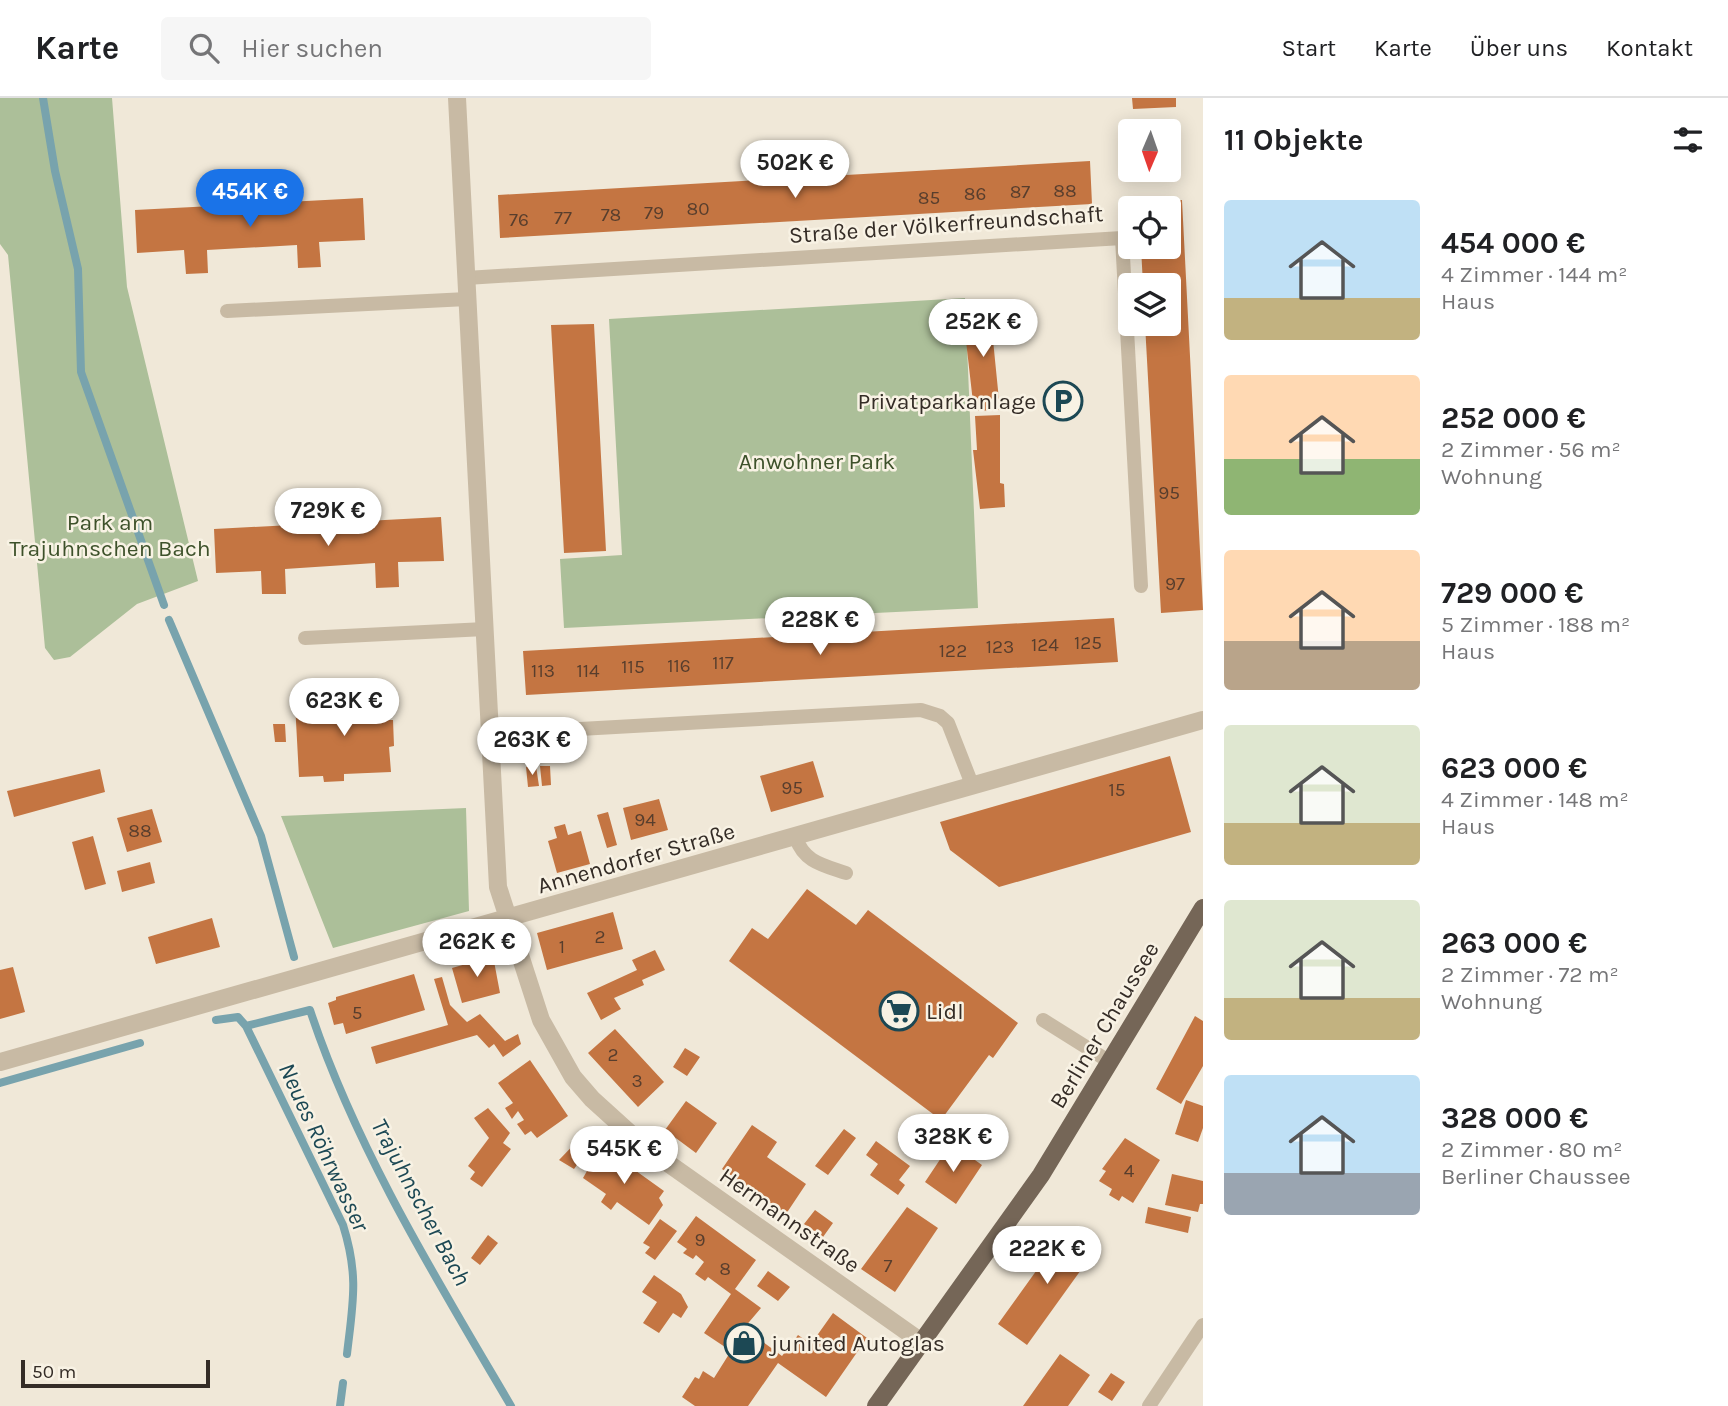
<!DOCTYPE html>
<html lang="de">
<meta charset="utf-8">
<style>
:root{--surface:#fff;--page:#f6f6f6;--text:#202124;--muted:#757577;--line:#e0e0e0;--accent:#1a73e8}
body{margin:0;font-family:Karla,sans-serif;background:var(--page);color:var(--text);height:100vh;display:flex;flex-direction:column;font-size:26px;white-space:nowrap}
*{box-sizing:border-box;margin:0}
p{font-size:23px;color:var(--muted)}
.icon{flex:none;width:38px;height:38px;fill:none;stroke:currentColor;stroke-width:2;stroke-linecap:round;stroke-linejoin:round}
.map{position:relative;flex:1;overflow:hidden}
.sheet{display:flex;flex-direction:column;background:var(--surface);width:525px}
.sheet>*{flex:none}
.needle{width:46px;rotate:182deg}
.tools{position:absolute;left:1118px;top:21px;display:grid;gap:14px}
.tools a{display:grid;place-items:center;width:63px;height:63px;border-radius:7px;background:var(--surface);box-shadow:0 4px 18px #0003;font-size:35px}
.scale{position:absolute;left:21px;bottom:18px;width:189px;box-sizing:border-box;padding-left:7px;border:4px solid #342c26;border-top:0;font-size:19px;line-height:24px;white-space:nowrap;color:#342c26;-webkit-text-stroke:5px #f8f2e4;paint-order:stroke}
.price{position:absolute;translate:-50% -60px;padding:0 16px;border-radius:24px;background:#fff;color:#222;font-size:23px;line-height:46px;filter:drop-shadow(0 2px 4px #0008)}
.price::after{content:'';position:absolute;left:50%;top:42px;width:21px;height:16px;margin-left:-10px;background:inherit;clip-path:polygon(0 0,100% 0,50% 100%)}
.price.current{background:var(--accent);color:#fff}
ul{padding:0;list-style:none}
li{display:flex;align-items:center;gap:21px;height:175px;padding:0 21px}
li span{display:grid;place-items:center;flex:none;width:196px;height:140px;border-radius:7px;color:#555}
li>.icon{margin-inline-start:auto}
span .icon{width:84px;height:84px;fill:#fffc;stroke-width:1}
li b{font-size:30px}
h2{display:flex;justify-content:space-between;align-items:center;height:84px;padding:0 21px;font-size:30px}
header{display:flex;align-items:center;gap:42px;box-sizing:border-box;height:98px;padding:0 35px;background:var(--surface);border-bottom:2px solid var(--line)}
header strong{font-size:33px}
nav{display:flex;gap:38px;margin-inline-start:auto;font-size:24px}
.search{width:490px;height:63px;background:var(--page);display:flex;align-items:center;gap:18px;box-sizing:border-box;padding:0 24px;border-radius:7px;color:var(--muted);font-size:26px}
main{display:flex;flex:1;min-height:0}
.map>svg:first-child{display:block}
</style>
<header>
<strong>Karte</strong>
<div class="search"><svg class="icon" aria-label="search" viewBox="0 0 24 24"><circle cx="10" cy="10" r="6"/><path d="M15 15l6 6"/></svg>Hier suchen</div>
<nav><a>Start</a><a>Karte</a><a>Über uns</a><a>Kontakt</a></nav>
</header>
<main>
<div class="map">
<svg width="1203" height="1308" viewBox="0 0 1203 1308">
<rect width="100%" height="100%" fill="#f0e8d8"/>
<path fill="#acbf99" d="M0,0H112L127,189L198,483L137,506L70,559L54,562L45,550L8,157L0,146Z
M965,200L978,510L564,530L560,461L622,457L609,221Z
M466,710L469,813L333,850L281,718Z"/>
<g fill="none" stroke-linecap="round" stroke-linejoin="round">
<path stroke="#78a3ad" stroke-width="8" d="M43,0L55,73L78,171L81,274L164,507
M169,522L261,738L294,859
M216,922L238,919L246,928
M0,985L140,945
M347,1256C353,1204 359,1178 343,1127L246,928L310,912C356,1051 437,1182 511,1308
M340,1308L343,1285"/>
</g>
<path fill="#c47542" d="M1132,0H1176V9L1133,11Z
M1090,63L1092,106L500,140L498,97Z
M363,100L365,142L319,144L321,169L298,170L297,147L207,152L208,175L186,176L184,152L137,155L135,112Z
M1182,102L1203,512L1161,515L1145,226H1169V187H1143L1141,149H1169V110H1139L1138,104Z
M995,208L996,242H993L1000,312L974,313L966,243H970L969,209Z
M594,226L606,453L564,455L551,227Z
M1000,317V385L1004,386L1005,409L980,411L973,352H977L975,318Z
M441,419L444,463L398,464L399,489L376,490L375,465L285,471L286,496H262L261,473L216,475L214,431Z
M1114,520L1118,564L526,597L523,553Z
M387,599V622H393L394,648L389,649L391,674L344,676V683L324,684L323,678L299,679L295,605Z
M273,626H285L286,644H275Z
M1170,658L1191,734L999,789L950,752L940,724Z
M813,663L824,699L771,714L760,678Z
M536,668L539,688L528,689L526,669Z
M540,668H550L551,687L542,688Z
M100,671L105,694L14,719L7,693Z
M659,701L668,732L631,742L623,710Z
M152,711L162,744L127,754L117,720Z
M608,714L617,747L607,750L597,717Z
M565,726L568,737L581,733L590,766L557,775L548,743L557,740L554,729Z
M93,738L106,786L85,792L72,744Z
M150,764L155,785L122,794L117,773Z
M807,791L856,827L868,812L1018,925L993,960L989,957L941,1022L729,863L752,830L768,841Z
M613,814L623,851L547,872L537,835Z
M212,820L220,849L156,866L148,839Z
M655,852L665,872L642,882L644,887L614,900L621,911L601,922L587,895L637,872L632,862Z
M488,856L493,858L500,895L462,905L452,870L480,862Z
M13,869L25,914L0,921V872Z
M414,876L425,912L346,936L343,925L334,927L328,905L336,902V899Z
M442,879L450,907L467,924L480,916L505,943L518,936L521,946L503,959L494,946L489,950L477,937L376,966L371,949L448,927L434,881Z
M1195,918L1203,923V968L1181,1006L1156,991Z
M615,931L664,984L638,1009L588,955Z
M685,950L700,959L687,978L673,969Z
M530,962L568,1018L537,1040L531,1033L525,1037L517,1026L524,1022L518,1013L512,1021L505,1010L513,1005L498,985Z
M1186,1002L1203,1008V1030L1198,1044L1175,1036Z
M686,1003L717,1025L696,1055L665,1032Z
M488,1010L510,1035L503,1045L511,1051L482,1089L470,1081L475,1074L468,1068L489,1040L474,1020Z
M752,1027L777,1044L767,1059L806,1086L786,1116L722,1071Z
M844,1031L856,1040L828,1077L815,1068Z
M586,1034L595,1042L574,1071L559,1062Z
M1125,1040L1160,1062L1133,1105L1122,1098L1119,1103L1109,1097L1112,1091L1099,1083L1106,1073L1102,1071Z
M876,1043L910,1068L899,1082L905,1087L898,1097L870,1077L878,1066L866,1057Z
M951,1045L982,1067L956,1106L925,1084Z
M604,1050L664,1093L659,1100L663,1107L649,1127L617,1104L611,1112L601,1104L606,1096L583,1080L587,1073L582,1070L590,1060L595,1063Z
M1172,1076L1203,1083V1106H1200L1198,1114L1165,1107Z
M907,1109L938,1130L895,1194L861,1171Z
M1148,1109L1191,1119L1188,1135L1145,1125Z
M815,1112L833,1125L823,1139L804,1126Z
M696,1118L756,1162L735,1191L761,1210L744,1230L782,1258L798,1237L811,1246L833,1215L867,1240L826,1299L778,1265L748,1308H695L682,1299L695,1279L699,1281L703,1273L714,1280L731,1253L704,1235L731,1196L708,1179L705,1183L695,1176L704,1164L696,1157L693,1161L683,1155L687,1151L677,1144Z
M660,1121L677,1133L655,1162L645,1155L650,1149L643,1145Z
M1067,1130L1096,1151L1027,1247L998,1226Z
M488,1137L498,1145L480,1167L471,1160Z
M768,1173L790,1189L778,1203L757,1188Z
M654,1177L681,1196L688,1209L681,1220L673,1215L659,1235L643,1225L657,1204L642,1194Z
M1060,1256L1090,1277L1068,1308H1023Z
M1111,1275L1125,1284L1112,1303L1098,1294Z"/>
<g fill="none" stroke-linecap="round" stroke-linejoin="round">
<path stroke="#c8baa4" stroke-width="14" d="M466,180L1122,140L1141,488
M227,213L467,201
M305,540L485,531
M490,636L921,612L940,618L948,625L973,689
M796,740C804,764 823,767 846,775
M1043,922L1110,964
M1149,1308L1203,1227"/>
<path stroke="#c8baa4" stroke-width="18" d="M457,0L498,789L541,922L573,979L592,1001L645,1049L923,1245
M0,964L1203,622"/>
<path stroke="#756657" stroke-width="18" d="M876,1308L1041,1077L1203,810"/>
</g>
<defs>
<symbol id="parking-ring" viewBox="-11 -11 22 22"><circle r="9.5" fill="#f8f2e4" stroke="#1c4854" stroke-width="1.5"/><path d="M-3.5-5.5H1a3.5 3.5 0 0 1 0 7H-1V5.5H-3.5ZM-1-3.4V-.6H.8a1.4 1.4 0 0 0 0-2.8Z" fill="#1c4854"/></symbol>
<symbol id="supermarket-ring" viewBox="-11 -11 22 22"><circle r="9.5" fill="#f8f2e4" stroke="#1c4854" stroke-width="1.5"/><path d="M-6-5.5h2.5l.6 2H6L4.5 2H-2.5L-4.4-4H-6ZM-1.5 3.2a1.3 1.3 0 1 0 .1 0ZM3 3.2a1.3 1.3 0 1 0 .1 0Z" fill="#1c4854"/></symbol>
<symbol id="shop-ring" viewBox="-11 -11 22 22"><circle r="9.5" fill="#f8f2e4" stroke="#1c4854" stroke-width="1.5"/><path d="M-5-2.5h2.3a2.7 3.5 0 0 1 5.4 0H5L5.5 6h-11ZM-1.5-2.5h3a1.5 2.3 0 0 0-3 0Z" fill="#1c4854"/></symbol>
</defs>
<g fill-rule="evenodd">
<use href="#parking-ring" x="1041" y="281" width="44" height="44"/>
<use href="#supermarket-ring" x="877" y="891" width="44" height="44"/>
<use href="#shop-ring" x="722" y="1223" width="44" height="44"/>
</g>
<g text-anchor="middle" stroke-width="5" stroke-linejoin="round" paint-order="stroke">
<g font-size="19" fill="#583e2d">
<text x="1065" y="99">88</text>
<text x="1020" y="100">87</text>
<text x="975" y="102">86</text>
<text x="929" y="106">85</text>
<text x="698" y="117">80</text>
<text x="654" y="121">79</text>
<text x="611" y="123">78</text>
<text x="563" y="126">77</text>
<text x="519" y="128">76</text>
<text x="1169" y="401">95</text>
<text x="1175" y="492">97</text>
<text x="1088" y="551">125</text>
<text x="1045" y="553">124</text>
<text x="1000" y="555">123</text>
<text x="953" y="559">122</text>
<text x="723" y="571">117</text>
<text x="679" y="574">116</text>
<text x="633" y="575">115</text>
<text x="543" y="579">113</text>
<text x="588" y="579">114</text>
<text x="792" y="696">95</text>
<text x="1117" y="698">15</text>
<text x="645" y="728">94</text>
<text x="140" y="739">88</text>
<text x="600" y="845">2</text>
<text x="562" y="855">1</text>
<text x="357" y="921">5</text>
<text x="613" y="963">2</text>
<text x="637" y="989">3</text>
<text x="1129" y="1079">4</text>
<text x="700" y="1148">9</text>
<text x="888" y="1174">7</text>
<text x="725" y="1177">8</text>
</g>
<g font-size="23" fill="#342c26" stroke="#f8f2e4">
<text transform="translate(946 126) rotate(-4)" y="8">Straße der Völkerfreundschaft</text>
<text transform="translate(636 760) rotate(-16)" y="8">Annendorfer Straße</text>
<text transform="translate(1104 927) rotate(-59)" y="8">Berliner Chaussee</text>
<text transform="translate(790 1122) rotate(35)" y="8">Hermannstraße</text>
</g>
<g font-size="23" fill="#342c26" stroke="#f8f2e4" text-anchor="start">
<text x="1036" y="311" text-anchor="end">Privatparkanlage</text>
<text x="926" y="921">Lidl</text>
<text x="771" y="1253">junited Autoglas</text>
</g>
<g font-size="23" fill="#3d512a" stroke="#f8f2e4">
<text x="817" y="371">Anwohner Park</text>
<text x="110" y="432">Park am<tspan x="110" dy="26">Trajuhnschen Bach</tspan></text>
</g>
<g font-size="24" font-style="italic" fill="#1c4854" stroke="#f8f2e4">
<text transform="translate(324 1049) rotate(65)" y="8">Neues Röhrwasser</text>
<text transform="translate(421 1104) rotate(62)" y="8">Trajuhnscher Bach</text>
</g>
</g>
</svg>
<div class="tools">
<a><svg class="needle" viewBox="-14 -14 28 28"><path d="M0-13l5 13h-10z" fill="#e53935"/><path d="M0 13l5-13h-10z" fill="#757577"/></svg></a>
<a><svg class="icon" aria-label="locate" viewBox="0 0 24 24"><circle cx="12" cy="12" r="6"/><path d="M12 2v4M12 18v4M2 12h4M18 12h4"/></svg></a>
<a><svg class="icon" aria-label="layers" viewBox="0 0 24 24"><path d="M12 4l9 5-9 5-9-5zM3 14l9 5 9-5"/></svg></a>
</div>
<div class="scale">50 m</div>
<b class="price" style="left:795px;top:102px">502K €</b>
<b class="price current" style="left:250px;top:131px">454K €</b>
<b class="price" style="left:983px;top:261px">252K €</b>
<b class="price" style="left:328px;top:450px">729K €</b>
<b class="price" style="left:820px;top:559px">228K €</b>
<b class="price" style="left:344px;top:640px">623K €</b>
<b class="price" style="left:532px;top:679px">263K €</b>
<b class="price" style="left:477px;top:881px">262K €</b>
<b class="price" style="left:953px;top:1076px">328K €</b>
<b class="price" style="left:624px;top:1088px">545K €</b>
<b class="price" style="left:1047px;top:1188px">222K €</b>
</div>
<section class="sheet">
<h2>11 Objekte<svg class="icon" aria-label="filters" viewBox="0 0 24 24"><path d="M4 7h16M4 17h16"/><circle cx="9" cy="7" r="2"/><circle cx="15" cy="17" r="2"/></svg></h2>
<ul>
<li><span style="background:linear-gradient(#bfe0f5 70%,#c2b280 0)"><svg class="icon" aria-label="home" viewBox="0 0 24 24"><path d="M3 11l9-7 9 7M6 9v11h12V9"/></svg></span><div><b>454 000 €</b><p>4 Zimmer · 144 m²</p><p>Haus</p></div></li>
<li><span style="background:linear-gradient(#ffd9b3 60%,#8fb573 0)"><svg class="icon" aria-label="home" viewBox="0 0 24 24"><path d="M3 11l9-7 9 7M6 9v11h12V9"/></svg></span><div><b>252 000 €</b><p>2 Zimmer · 56 m²</p><p>Wohnung</p></div></li>
<li><span style="background:linear-gradient(#ffd9b3 65%,#b9a48a 0)"><svg class="icon" aria-label="home" viewBox="0 0 24 24"><path d="M3 11l9-7 9 7M6 9v11h12V9"/></svg></span><div><b>729 000 €</b><p>5 Zimmer · 188 m²</p><p>Haus</p></div></li>
<li><span style="background:linear-gradient(#dfe7d0 70%,#c2b280 0)"><svg class="icon" aria-label="home" viewBox="0 0 24 24"><path d="M3 11l9-7 9 7M6 9v11h12V9"/></svg></span><div><b>623 000 €</b><p>4 Zimmer · 148 m²</p><p>Haus</p></div></li>
<li><span style="background:linear-gradient(#dfe7d0 70%,#c2b280 0)"><svg class="icon" aria-label="home" viewBox="0 0 24 24"><path d="M3 11l9-7 9 7M6 9v11h12V9"/></svg></span><div><b>263 000 €</b><p>2 Zimmer · 72 m²</p><p>Wohnung</p></div></li>
<li><span style="background:linear-gradient(#bfe0f5 70%,#9aa5b1 0)"><svg class="icon" aria-label="home" viewBox="0 0 24 24"><path d="M3 11l9-7 9 7M6 9v11h12V9"/></svg></span><div><b>328 000 €</b><p>2 Zimmer · 80 m²</p><p>Berliner Chaussee</p></div></li>
</ul>
</section>
</main>
